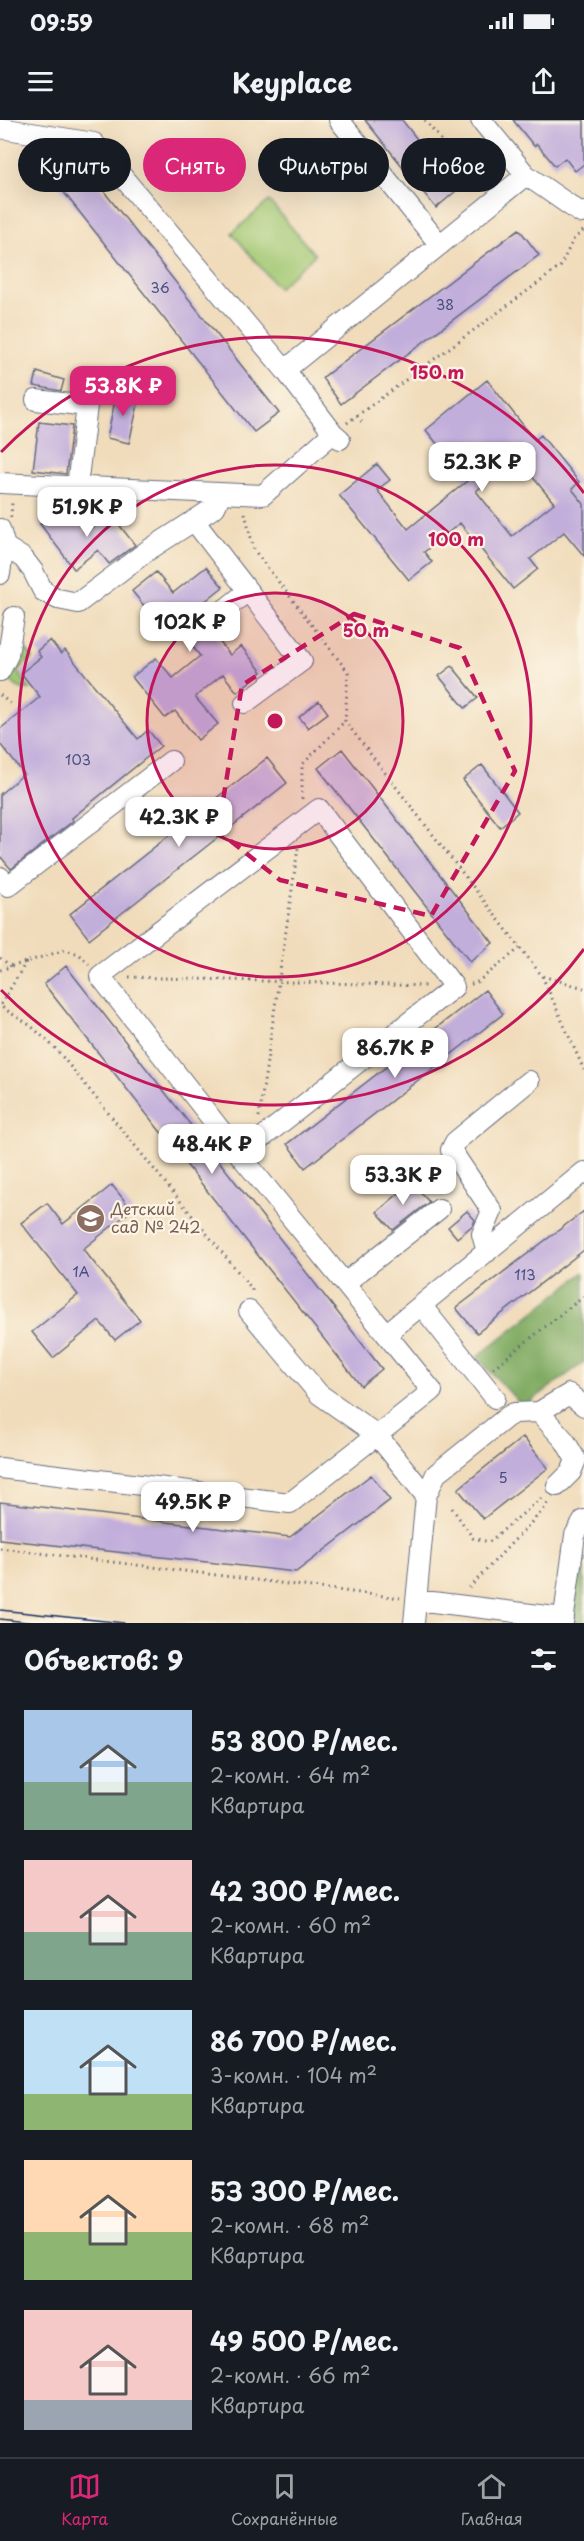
<!DOCTYPE html>
<html lang="ru">
<meta charset="utf-8">
<style>
:root{--surface:#171b24;--page:#242831;--text:#f1f3f6;--muted:#9ea1a6;--line:#363941;--accent:#db2777}
body{margin:0;font-family:"Playpen Sans",sans-serif;background:var(--page);color:var(--text);height:100vh;display:flex;flex-direction:column;font-size:22px;white-space:nowrap}
*{box-sizing:border-box;margin:0}
p{font-size:20px;color:var(--muted)}
.icon{flex:none;width:33px;height:33px;fill:none;stroke:currentColor;stroke-width:2;stroke-linecap:round;stroke-linejoin:round}
.map{position:relative;height:1503px;overflow:hidden}
.panel{display:flex;flex-direction:column;background:var(--surface);flex:1}
.panel>*{flex:none}
.banner{position:absolute;left:18px;top:18px;width:549px;height:54px;display:flex;gap:12px}
.price{position:absolute;translate:-50% -51px;padding:0 14px;border-radius:12px;background:#fff;color:#222;font-size:20px;line-height:39px;filter:drop-shadow(0 2px 3px #0008)}
.price::after{content:'';position:absolute;left:50%;top:36px;width:18px;height:14px;margin-left:-9px;background:inherit;clip-path:polygon(0 0,100% 0,50% 100%)}
.price.on{background:var(--accent);color:#fff}
ul{padding:0;list-style:none}
li{display:flex;align-items:center;gap:18px;height:150px;padding:0 24px}
li span{display:grid;place-items:center;flex:none;width:168px;height:120px;border-radius:0px;color:#555}
li>.icon{margin-inline-start:auto}
span .icon{width:72px;height:72px;fill:#fffc;stroke-width:1}
li b{font-size:26px}
h2{display:flex;justify-content:space-between;align-items:center;height:72px;padding:0 24px;font-size:26px}
.pill{padding:0 21px;border-radius:27px;background:var(--surface);box-shadow:0 6px 24px #0002;font-size:21px;line-height:54px}
.pill.on{background:var(--accent);color:#fff}
.status{display:flex;justify-content:space-between;align-items:center;height:42px;padding:0 30px;background:var(--surface);direction:ltr}
.status svg{height:16px;fill:currentColor}
header{display:flex;justify-content:space-between;align-items:center;height:78px;padding:0 24px;background:var(--surface);font-size:27px;font-weight:700}
.dock{display:flex;justify-content:space-around;align-items:center;height:84px;border-top:2px solid var(--line);background:var(--surface);font-size:16px;color:var(--muted)}
.dock a{display:grid;justify-items:center;gap:3px}
.dock .on{color:var(--accent)}
.map>svg:first-child{display:block}
</style>
<div class="status"><b>09:59</b><svg viewBox="0 0 49 12"><path d="M0 12V9h3v3zM5 12V6h3v6zM10 12V3h3v9zM15 12V0h3v12zM26 1h20v11H26zM47 4h2v5h-2z"/></svg></div>
<header><svg class="icon" aria-label="menu" viewBox="0 0 24 24"><path d="M4 6h16M4 12h16M4 18h16"/></svg>Keyplace<svg class="icon" aria-label="share" viewBox="0 0 24 24"><path d="M12 15V3M7 8l5-5 5 5M5 13v7h14v-7"/></svg></header>
<div class="map">
<svg width="584" height="1503" viewBox="0 0 584 1503">
<rect width="100%" height="100%" fill="#fcf5e5"/>
<filter id="ink" filterUnits="userSpaceOnUse"><feTurbulence type="fractalNoise" baseFrequency=".0167" numOctaves="2"/><feDisplacementMap in="SourceGraphic" scale="12" xChannelSelector="R" yChannelSelector="G"/><feConvolveMatrix kernelMatrix="1 2 1 2 8 2 1 2 1" color-interpolation-filters="sRGB"/></filter>
<filter id="wash" filterUnits="userSpaceOnUse"><feTurbulence type="fractalNoise" baseFrequency=".008" numOctaves="4" result="noise"/><feDisplacementMap in="SourceGraphic" scale="24" xChannelSelector="R" yChannelSelector="G"/><feGaussianBlur stdDeviation="1.35" result="paint"/><feColorMatrix in="noise" values="0 0 0 0 0 0 0 0 0 0 0 0 0 0 0 0 0 1.4 0 .05"/><feComposite in="paint" operator="in"/></filter>
<g filter="url(#wash)">
<rect width="100%" height="100%" fill="#f0dbba"/>
<path fill="#a2c872" stroke="#5e7c68" stroke-width="1.5" d="M269,81L315,135L278,168L232,113Z
M25,529L33,538L17,551L30,569C19,571 11,564 7,553L17,535Z"/>
<path fill="#81ac64" stroke="#4e6e61" stroke-width="1.5" d="M584,1152V1242L523,1287L477,1237Z
M584,1435V1503H569L578,1443Z"/>
<g id="blocks">
<path fill="#c2aedb" fill-rule="evenodd" d="M365,0H402L457,70L436,88Z
M513,0H584V44L575,51L565,38L555,46L537,24L534,26Z
M83,45L279,293L254,312L58,65Z
M519,109L539,135L341,284L322,258Z
M37,252L64,260L61,271L34,266Z
M487,260L535,320L541,315L579,362L572,369L584,384V436L564,412L530,439L538,449L513,469L460,403L424,432L432,442L409,460L339,375L377,344L390,360L377,370L408,409L467,361L426,310ZM517,338L554,383L512,416L476,371Z
M117,271L140,276L129,323L107,318Z
M39,302L72,306L66,354L33,350Z
M64,386L85,412L110,393L135,425L109,444L98,430L74,449L40,404Z
M206,447L223,467L194,490L230,535L241,526L262,552L237,572L223,554L195,577L218,604L198,620L175,591L165,598L132,557L156,538L173,558L200,536L164,490L154,498L132,471L156,452L173,473Z
M50,520L61,534L65,530L138,619L148,610L161,626L72,698L73,701L11,749L0,736V674L24,654L0,624V609L40,577L21,553L41,537L37,531Z
M452,546L478,578L465,588L439,556Z
M319,581L328,593L308,608L299,597Z
M342,629L493,823L470,842L318,648Z
M267,638L287,663L89,819L70,794Z
M482,645L518,692L500,707L463,660Z
M66,846L382,1249L361,1266L44,864Z
M485,870L503,894L305,1048L287,1024Z
M412,1062L429,1082L393,1110L377,1092Z
M112,1065L132,1090L83,1129L140,1200L115,1220L99,1201L53,1238L32,1212L78,1175L21,1103L47,1083L63,1104Z
M467,1091L475,1100L473,1105L457,1118L448,1107Z
M584,1091V1130L477,1213L456,1188Z
M523,1317L548,1348L483,1399L458,1369Z
M371,1355L390,1380L296,1452L0,1419V1382L290,1417Z"/>
</g>
</g>
<g filter="url(#ink)">
<use href="#blocks" fill-opacity="0" stroke="#666b7e" stroke-width="1.5"/>
<g fill="none" stroke-linecap="round" stroke-linejoin="round">
<defs>
<path id="minor" d="M339,0L440,125
M481,0L526,55
M0,8L94,23L285,250
M36,280L87,286L77,366
M340,319L333,313L285,250L526,55L581,93L584,91
M0,363L263,375L333,313
M195,402L302,541L245,583
M0,409L4,423L0,454
M4,426L23,438L33,451L43,471L58,479L78,483L147,431L215,387L217,383L210,373
M219,494L248,471
M0,551L8,535L14,497
M0,757L8,766L171,641
M240,1035L454,867L319,689L100,856L240,1035L386,1214
M487,1132L482,1114L492,1091L451,1030L455,1022L529,961
M345,1163L439,1089
M421,1185L495,1278
M249,1191L319,1274L377,1315L432,1271L386,1214L584,1052
M539,1292L565,1321L576,1340L571,1352L557,1366
M0,1348L290,1383L377,1315L426,1376L414,1503
M426,1376L436,1354L507,1297L514,1293L539,1292L569,1274L584,1286
M416,1480L564,1498
M563,1503L575,1415L584,1400"/>
</defs>
<use href="#minor" stroke="#666b7e" stroke-width="22"/>
<path stroke="#666b7e" stroke-width="3" stroke-dasharray="1.5 4.5" stroke-linecap="butt" d="M425,0L481,70
M357,296L362,302
M347,303L560,147L573,120L584,110
M245,393L254,430L348,552L345,601L542,856L584,868
M11,397L12,382
M0,575L13,586
M302,679V645L345,601
M0,838L11,846
M26,842L0,886L31,906L56,929L252,1169V1174
M0,850L65,830L79,834L89,844
M542,856L584,950
M129,857L426,866
M471,864L476,863L520,828
M259,997L298,728
M493,1248L584,1176
M452,1388L473,1418L489,1422L544,1376
M0,1428L400,1478
M469,1468L544,1389L549,1380"/>
<use href="#minor" stroke="#fff" stroke-width="20"/>
<path stroke="#1b2f5e" stroke-width="1.5" d="M0,1490L124,1503
M0,1499L35,1503"/>
</g>
</g>
<path fill="none" stroke="#c2185b" stroke-width="4.5" stroke-dasharray="12 8" stroke-linejoin="round" d="M354,494L460,528L515,651L431,796L280,760L218,711L242,565Z"/>
<circle cx="275" cy="601" r="128" fill="#c2185b" fill-opacity=".12"/>
<g fill="none" stroke="#c2185b" stroke-width="3">
<circle cx="275" cy="601" r="128"/>
<circle cx="275" cy="601" r="256"/>
<path d="M584 829A384 384 0 0 1 1 870M1 332A384 384 0 0 1 584 373"/>
</g>
<defs>
<symbol id="school-disc" viewBox="-11 -11 22 22"><circle r="9.5" fill="#8d6e63" stroke="#fcf5e5"/><path d="M0-5L7-2L0 1L-7-2ZM-4 1L0 2.5L4 1V4Q0 6-4 4Z" fill="#fff"/></symbol>
</defs>
<g fill-rule="evenodd">
<use href="#school-disc" x="74" y="1082" width="33" height="33"/>
</g>
<g text-anchor="middle" stroke-width="4.5" stroke-linejoin="round" paint-order="stroke">
<g font-size="14" fill="#454f7d">
<text x="160" y="173">36</text>
<text x="445" y="190">38</text>
<text x="78" y="645">103</text>
<text x="81" y="1157">1А</text>
<text x="525" y="1160">113</text>
<text x="503" y="1363">5</text>
</g>
<g font-size="16" fill="#785e54" stroke="#fcf5e5" text-anchor="start">
<text x="111" y="1095">Детский<tspan x="111" dy="18">сад № 242</tspan></text>
</g>
</g>
<circle cx="275" cy="601" r="9" fill="#c2185b" stroke="#fcf5e5" stroke-width="3"/>
<g font-size="18" text-anchor="middle" font-weight="bold" fill="#c2185b" stroke="#fcf5e5" stroke-width="4.5" stroke-linejoin="round" paint-order="stroke">
<text x="437" y="259">150 m</text>
<text x="456" y="426">100 m</text>
<text x="366" y="517">50 m</text>
</g>
</svg>
<b class="price on" style="left:123px;top:297px">53.8K ₽</b>
<b class="price" style="left:482px;top:373px">52.3K ₽</b>
<b class="price" style="left:87px;top:418px">51.9K ₽</b>
<b class="price" style="left:190px;top:533px">102K ₽</b>
<b class="price" style="left:179px;top:728px">42.3K ₽</b>
<b class="price" style="left:395px;top:959px">86.7K ₽</b>
<b class="price" style="left:212px;top:1055px">48.4K ₽</b>
<b class="price" style="left:403px;top:1086px">53.3K ₽</b>
<b class="price" style="left:193px;top:1413px">49.5K ₽</b>
<div class="banner">
<a class="pill">Купить</a>
<a class="pill on">Снять</a>
<a class="pill">Фильтры</a>
<a class="pill">Новое</a>
</div>
</div>
<section class="panel">
<h2>Объектов: 9<svg class="icon" aria-label="filters" viewBox="0 0 24 24"><path d="M4 7h16M4 17h16"/><circle cx="9" cy="7" r="2"/><circle cx="15" cy="17" r="2"/></svg></h2>
<ul>
<li><span style="background:linear-gradient(#a9c7e8 60%,#7fa58c 0)"><svg class="icon" aria-label="home" viewBox="0 0 24 24"><path d="M3 11l9-7 9 7M6 9v11h12V9"/></svg></span><div><b>53 800 ₽/мес.</b><p>2-комн. · 64 m²</p><p>Квартира</p></div></li>
<li><span style="background:linear-gradient(#f6c9c9 60%,#7fa58c 0)"><svg class="icon" aria-label="home" viewBox="0 0 24 24"><path d="M3 11l9-7 9 7M6 9v11h12V9"/></svg></span><div><b>42 300 ₽/мес.</b><p>2-комн. · 60 m²</p><p>Квартира</p></div></li>
<li><span style="background:linear-gradient(#bfe0f5 70%,#8fb573 0)"><svg class="icon" aria-label="home" viewBox="0 0 24 24"><path d="M3 11l9-7 9 7M6 9v11h12V9"/></svg></span><div><b>86 700 ₽/мес.</b><p>3-комн. · 104 m²</p><p>Квартира</p></div></li>
<li><span style="background:linear-gradient(#ffd9b3 60%,#8fb573 0)"><svg class="icon" aria-label="home" viewBox="0 0 24 24"><path d="M3 11l9-7 9 7M6 9v11h12V9"/></svg></span><div><b>53 300 ₽/мес.</b><p>2-комн. · 68 m²</p><p>Квартира</p></div></li>
<li><span style="background:linear-gradient(#f6c9c9 75%,#9aa5b1 0)"><svg class="icon" aria-label="home" viewBox="0 0 24 24"><path d="M3 11l9-7 9 7M6 9v11h12V9"/></svg></span><div><b>49 500 ₽/мес.</b><p>2-комн. · 66 m²</p><p>Квартира</p></div></li>
</ul>
</section>
<nav class="dock">
<a class="on"><svg class="icon" aria-label="map" viewBox="0 0 24 24"><path d="M3 6l6-2 6 2 6-2v14l-6 2-6-2-6 2zM9 4v14M15 6v14"/></svg>Карта</a>
<a><svg class="icon" aria-label="saved" viewBox="0 0 24 24"><path d="M7 4h10v16l-5-4-5 4z"/></svg>Сохранённые</a>
<a><svg class="icon" aria-label="home" viewBox="0 0 24 24"><path d="M3 11l9-7 9 7M6 9v11h12V9"/></svg>Главная</a>
</nav>
